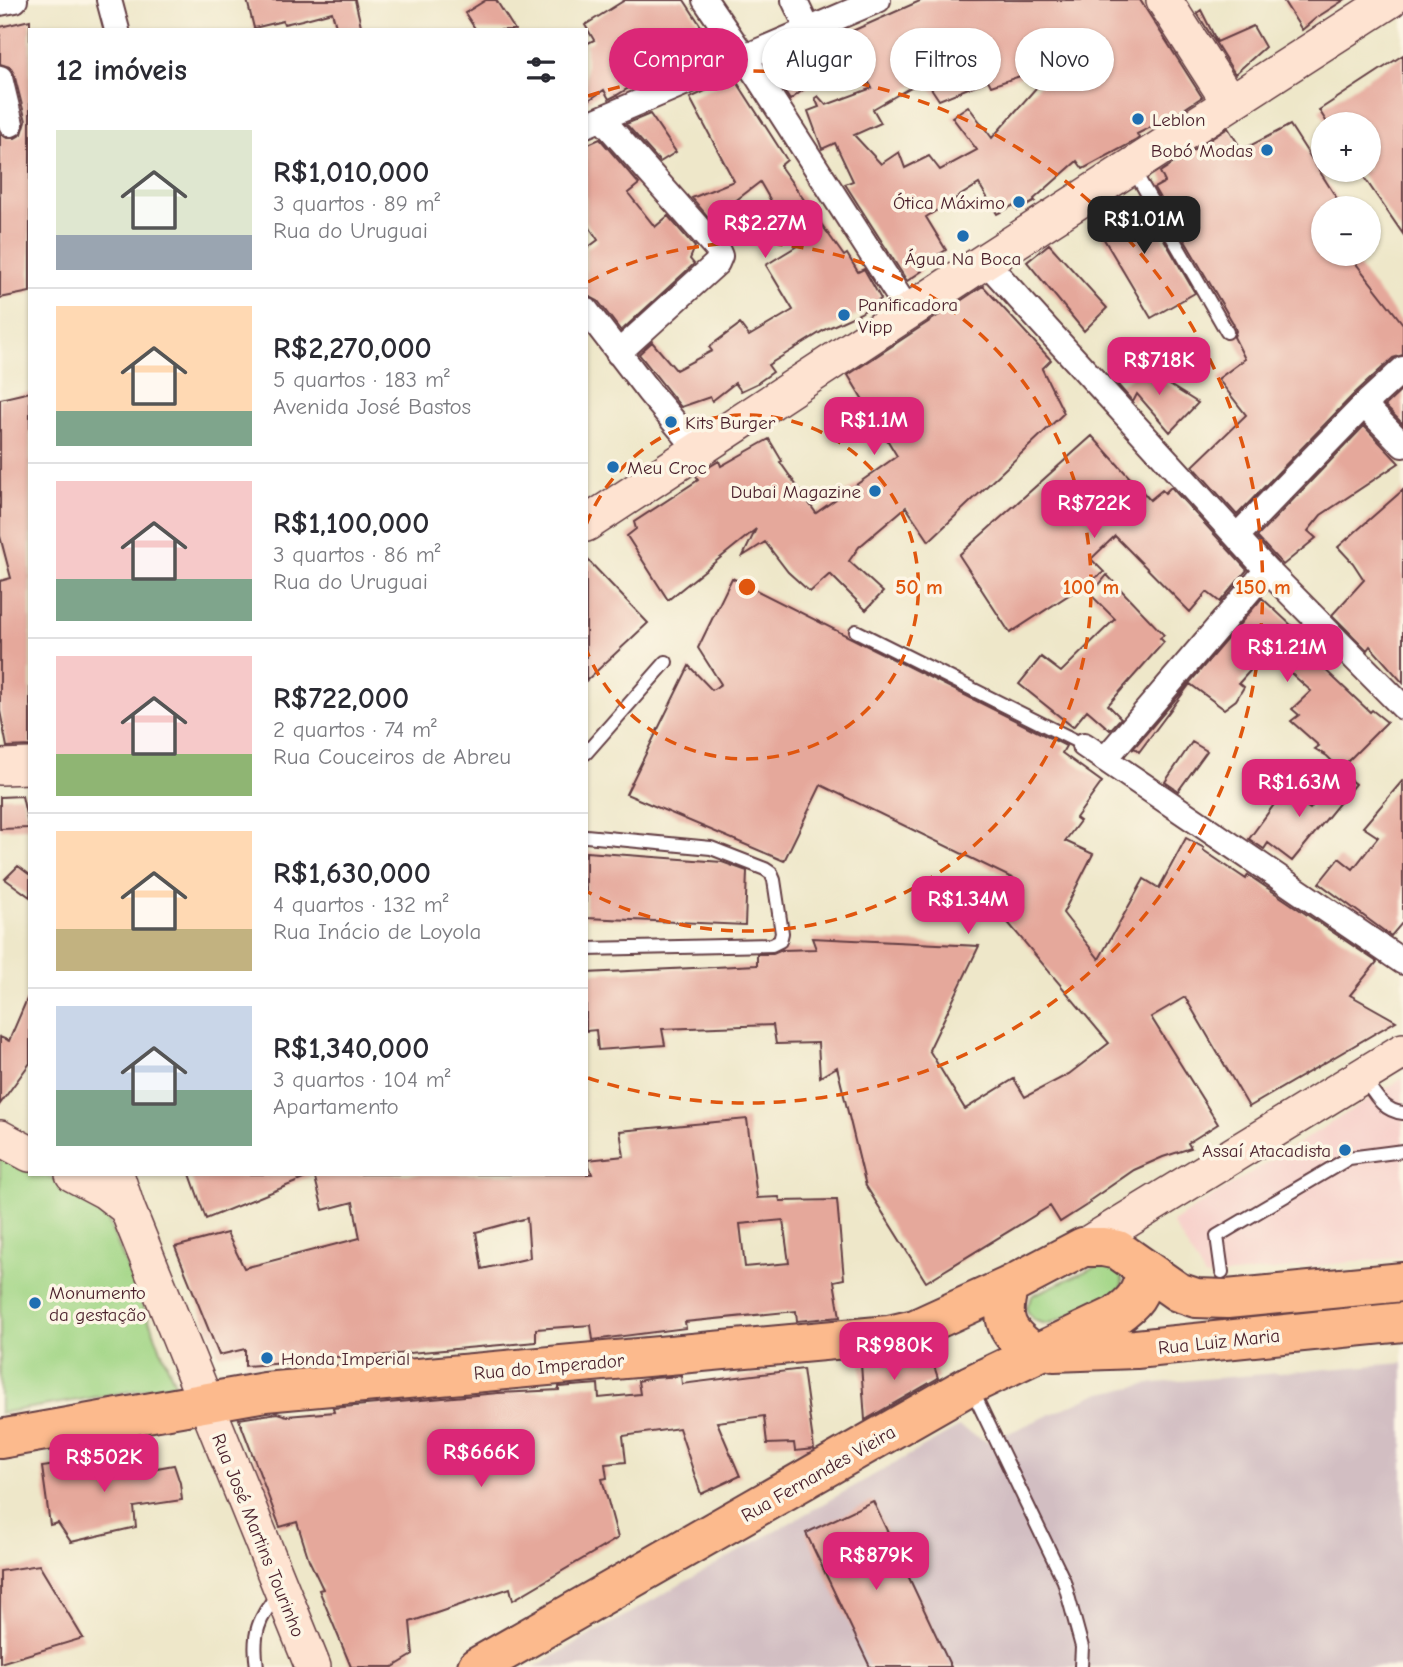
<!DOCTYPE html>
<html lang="pt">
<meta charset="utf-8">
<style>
:root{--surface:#fff;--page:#f2f2f3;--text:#2b2b33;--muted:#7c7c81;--line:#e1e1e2;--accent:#db2777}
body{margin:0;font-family:"Comic Neue",sans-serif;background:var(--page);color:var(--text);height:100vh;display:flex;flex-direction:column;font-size:26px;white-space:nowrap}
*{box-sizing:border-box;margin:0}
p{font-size:23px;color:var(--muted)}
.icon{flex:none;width:38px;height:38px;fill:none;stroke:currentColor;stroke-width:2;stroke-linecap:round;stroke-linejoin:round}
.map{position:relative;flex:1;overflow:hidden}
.sheet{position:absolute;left:28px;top:28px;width:560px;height:1148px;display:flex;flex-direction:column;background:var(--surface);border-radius:0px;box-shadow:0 2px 5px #0004}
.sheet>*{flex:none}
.guide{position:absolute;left:609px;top:28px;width:665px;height:63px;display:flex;gap:14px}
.tools{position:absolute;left:1311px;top:112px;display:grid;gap:14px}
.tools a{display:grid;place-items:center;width:70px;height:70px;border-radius:50%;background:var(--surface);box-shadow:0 2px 5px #0004;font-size:35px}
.price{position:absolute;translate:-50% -60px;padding:0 16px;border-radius:14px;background:var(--accent);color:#fff;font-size:23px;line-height:46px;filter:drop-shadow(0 2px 4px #0008)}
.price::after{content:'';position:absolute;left:50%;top:42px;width:21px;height:16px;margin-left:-10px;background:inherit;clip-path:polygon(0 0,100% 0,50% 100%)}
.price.current{background:#222;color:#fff}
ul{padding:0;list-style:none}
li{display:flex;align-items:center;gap:21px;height:175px;padding:0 28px}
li+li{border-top:2px solid var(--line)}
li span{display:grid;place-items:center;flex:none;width:196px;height:140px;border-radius:0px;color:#555}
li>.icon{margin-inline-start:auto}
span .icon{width:84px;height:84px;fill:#fffc;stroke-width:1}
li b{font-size:30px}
h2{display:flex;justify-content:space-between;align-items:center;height:84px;padding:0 28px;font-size:30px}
.pill{padding:0 24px;border-radius:32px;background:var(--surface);box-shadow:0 2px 5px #0004;font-size:24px;line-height:63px}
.pill.current{background:var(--accent);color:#fff}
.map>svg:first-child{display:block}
</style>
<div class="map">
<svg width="1403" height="1667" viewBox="0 0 1403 1667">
<rect width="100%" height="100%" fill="#fcf5e5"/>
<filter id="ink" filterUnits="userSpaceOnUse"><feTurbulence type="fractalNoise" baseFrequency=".0143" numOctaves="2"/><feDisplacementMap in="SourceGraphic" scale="14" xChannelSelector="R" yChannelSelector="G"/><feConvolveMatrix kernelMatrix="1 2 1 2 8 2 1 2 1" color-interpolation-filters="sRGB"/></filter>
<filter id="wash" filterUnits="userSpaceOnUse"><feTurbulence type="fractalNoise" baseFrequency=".00686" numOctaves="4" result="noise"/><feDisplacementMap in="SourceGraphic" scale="28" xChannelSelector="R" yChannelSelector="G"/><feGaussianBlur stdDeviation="1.57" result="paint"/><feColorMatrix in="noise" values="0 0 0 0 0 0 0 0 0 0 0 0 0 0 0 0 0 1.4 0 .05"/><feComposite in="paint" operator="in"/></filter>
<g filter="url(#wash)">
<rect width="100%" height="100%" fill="#eee7c9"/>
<path fill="#f7d0ca" d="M1403,1078V1257L1205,1277L1172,1222Z"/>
<path fill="#d2bec2" d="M1403,1363V1667H534L959,1427L988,1442L1096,1394L1155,1383Z"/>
<path fill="#a1d585" stroke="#767a58" stroke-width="2" d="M0,1151L30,1166V1174C59,1174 90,1194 107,1218L175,1384L0,1413Z
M1097,1266C1121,1266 1130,1278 1115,1298L1047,1324C1035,1322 1031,1319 1026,1308L1033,1295Z"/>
<g id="blocks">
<path fill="#e5a89b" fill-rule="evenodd" d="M247,0H355L362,30H337L332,12L302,20L284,24L283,21L254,28Z
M486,0H496L515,30H476L465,13Z
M625,0H684L714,46L695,58L650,75L617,95L609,99L604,90L586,102V44L594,40L585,25Z
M922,0H1140L1202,97L1175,115L1137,134L1139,138L1135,141L1083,169L1077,161L1034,199L1035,201L1018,211L1014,205L997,214L979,184L926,217L946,250L919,267L922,271L907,281L845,184L853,181L835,143L822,149L808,111L819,107L815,98L818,96L826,105L872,88L841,36ZM1058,63L992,138L968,106L952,117L977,150L940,170L929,156L905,168L899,152L881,164L854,135L881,123L873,109L925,79L939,100L988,80L991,86Z
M1283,0H1344L1316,18L1302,30Z
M1201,10L1217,42L1253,26L1265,47L1235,74L1197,13Z
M30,20V292L0,298V134L7,138H15L22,134L26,121L14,74L10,67L0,64V27Z
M796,51L807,87L790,100L767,64Z
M1403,55V234L1359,170H1368V124H1328L1319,110Z
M731,79H735L787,160L780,166L844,256L847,254L858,272L864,269L881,299L861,313L826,329L768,365L773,372L756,384L741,391L735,383L712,401L710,397L681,407L639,354L652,342L676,370L712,351L709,347L740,324L749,336L793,310L766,265L797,246L760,182L730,205L708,217L692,198L734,181L690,98Z
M650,114L676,152L660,162L626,124Z
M1290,125L1343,208H1323V254H1357L1354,261L1403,324V355L1393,358L1354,394L1237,515L1193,466L1246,415L1218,379L1245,359L1234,337L1236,331L1233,323L1154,188L1165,182L1160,172L1228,128L1242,150Z
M600,139L639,184L628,193L655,227L668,216L695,247L690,259L694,264L621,331L598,301L586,295V249L598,240L586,222V145Z
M1131,197L1134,202L1140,198L1195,293L1151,318L1092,219Z
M1049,244L1107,308L1084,331L1027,262Z
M983,286L1051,360L1042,369L1064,413L929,541L906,507L859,547L849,561L883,592L866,610L830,574L810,592L788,572L765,542L743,556L756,529L668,600L627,536L636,529L634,522L698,480L696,475L719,461L721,466L769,439L782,461L780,462L816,513L897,456L848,375Z
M1139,366L1145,370L1152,366L1149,372L1198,403L1170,432L1137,394L1133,402L1118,385L1130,378Z
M1403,389V424L1385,406Z
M30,392V746L7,747L0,711V581L11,578L0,536V399Z
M1364,426L1399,463L1321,515L1308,531L1316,538L1283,565L1257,537Z
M1092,436L1150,500L1162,490L1165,493L1171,487L1247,570L1220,602L1207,592L1190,612L1115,536L1091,559L1104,572L1010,633L959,555Z
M1403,490V683L1370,646L1367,650L1332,615L1364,580L1353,563L1338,547Z
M586,558L648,623L586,681Z
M1107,575L1164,635L1160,638L1164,642L1108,705L1121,718L1110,730L1087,710L1073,727L1019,684L1041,657L1061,672L1115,619L1091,595Z
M732,578L1066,746L1062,753L1102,782L1076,818L1080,821L1065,841L1093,854L1063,913L1099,959L1144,879L1159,888L1186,838L1204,848L1203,850L1246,879L1248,875L1254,879L1377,962L1350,995L1396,1021L1249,1107L1185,997L1151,1017L1218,1124L1188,1143L1191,1148L1163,1157L1134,1170L1089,1201L1090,1203L1060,1222L1050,1206L926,1282L866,1186L837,1067L820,1077L818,1043L776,1044L773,1025L662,1029L665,1045L598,1050L596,1030L586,1031V973L757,965V954H773L782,950L816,949L812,938L979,946L929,1050L965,1109L1014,1079L1025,1097L1069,1074L1109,1043L1000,913L1016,880L821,785L784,861L626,794L689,666L712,690L721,684L698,648Z
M1262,598L1308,641L1312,637L1328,653L1318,663L1370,712L1372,710L1387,722L1340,769L1327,756L1315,749L1319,746L1291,721L1299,715L1292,709L1311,691L1267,652L1239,683L1244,687L1236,700L1224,709L1190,684L1139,752L1135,748L1132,750Z
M1192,742L1207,751L1178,791L1165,782Z
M1340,772L1355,784L1292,861L1268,843L1264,849L1249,839L1284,791L1310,809Z
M1403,780V922L1391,936L1319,883L1339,858L1353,869L1378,837L1363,827Z
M22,796L29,828L0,829V797Z
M586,852L722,862L747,871L745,925L586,918Z
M18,866L30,875V897L5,879Z
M30,992V1063L0,1104V1037L9,1041Z
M747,1119L757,1198L779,1197L780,1201L837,1200L844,1279L834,1281L840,1317L797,1321L796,1311L685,1322L686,1328L593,1340L591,1325L536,1329V1342L375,1356L299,1358V1362L245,1366V1349L219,1355L175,1247L227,1233L244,1268L360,1238L353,1202L323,1210L314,1174H592L587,1160L624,1156L620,1131ZM527,1218L530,1258L482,1269L476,1232ZM783,1220L789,1263L745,1267L740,1224Z
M190,1174H313V1175L206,1219Z
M931,1357L938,1378L865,1420L861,1364L899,1362Z
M803,1369L814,1449L795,1451L794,1443L767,1444L764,1416L717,1422L740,1476L701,1494L679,1428L623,1436L626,1462L605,1464L607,1478L602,1479L618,1538L513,1600L510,1588L410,1622L413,1655L393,1667H351L319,1590L323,1589L309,1560L297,1522L280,1527L239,1419L277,1413L287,1416L334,1412L333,1408L498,1393L559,1390V1387L598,1384L599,1398L640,1394L638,1381L653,1378L681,1376L682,1384Z
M111,1451L127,1458L129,1473L174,1465L180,1483L182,1500L134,1507L136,1527L71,1542L58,1523L50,1525L42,1467L85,1461V1455Z
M873,1501L951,1667H870L806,1533Z
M39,1565L83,1638L0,1663V1571Z"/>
</g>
</g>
<g filter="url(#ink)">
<use href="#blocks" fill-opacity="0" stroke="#633d43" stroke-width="2"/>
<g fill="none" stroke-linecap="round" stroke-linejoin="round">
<defs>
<path id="lane" d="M1133,169L1227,332
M856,631L1084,745
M586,753L666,662
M586,836L711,848L765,869L771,873L774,880L782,933L780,941L772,945L586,949
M1363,1077C1374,1093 1382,1111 1403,1113
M1222,1272L1217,1236L1349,1158L1403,1151
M972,1390L1064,1581L1082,1647L1081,1667
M257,1667C252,1634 258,1618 279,1593"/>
<path id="street" d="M109,0L117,30
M705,0L757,76L909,312
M794,0L808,29
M0,3L15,0
M0,78L11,124
M602,119L717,249L720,256L717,263L618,353
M586,125L878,0
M985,261L1267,570L1403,707
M586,310L649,392L698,450
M1364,405L1403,445
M1237,536L1364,405L1403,369
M1084,745L1403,962
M1105,759L1267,570"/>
<path id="secondary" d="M1164,0L1230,103
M586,524L985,261L1390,0
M0,767L30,766
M0,1138L30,1154
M73,1174L105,1191L127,1208
M116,1174L127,1208L313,1667
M1083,1247L1403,1051"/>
<path id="primary" d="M1009,1286C999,1320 1006,1333 1035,1353
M1054,1352L1136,1349L1403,1322
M0,1439L265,1392L889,1335L915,1329L1009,1286L1083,1247H1103L1118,1250L1178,1292L1196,1298L1227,1299L1403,1282
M477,1667L970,1385L1115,1316C1135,1302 1140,1295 1146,1271"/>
</defs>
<use href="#lane" stroke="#633d43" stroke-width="16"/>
<use href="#street" stroke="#633d43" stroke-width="28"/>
<use href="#secondary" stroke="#633d43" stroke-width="38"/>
<use href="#primary" stroke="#633d43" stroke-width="42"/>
<use href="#lane" stroke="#fff" stroke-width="12"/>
<use href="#street" stroke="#fff" stroke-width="24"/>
<use href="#secondary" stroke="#fee3d1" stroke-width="35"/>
<use href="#primary" stroke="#fcba8d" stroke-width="38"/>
</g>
</g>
<g fill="none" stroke="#e0560e" stroke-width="3.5" stroke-dasharray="12 9">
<path d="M586 525A172 172 0 1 1 586 649"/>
<path d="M588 282A344 344 0 1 1 588 892"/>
<path d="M588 96A516 516 0 1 1 588 1078"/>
</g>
<g fill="#1f6fb2" stroke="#fcf5e5" stroke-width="2.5">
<circle cx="1138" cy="119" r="7"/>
<circle cx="1267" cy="150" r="7"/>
<circle cx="1019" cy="202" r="7"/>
<circle cx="963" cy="236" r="7"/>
<circle cx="844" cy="315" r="7"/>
<circle cx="671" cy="422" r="7"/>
<circle cx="613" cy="467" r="7"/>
<circle cx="875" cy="491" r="7"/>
<circle cx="1345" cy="1150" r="7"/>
<circle cx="35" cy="1303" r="7"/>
<circle cx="267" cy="1358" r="7"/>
</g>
<g text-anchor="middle" stroke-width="7" stroke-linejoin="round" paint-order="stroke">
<g font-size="19" fill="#4a1f2b" stroke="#fcf5e5" text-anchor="start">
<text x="1152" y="126">Leblon</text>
<text x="1253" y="157" text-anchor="end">Bobó Modas</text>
<text x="1005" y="209" text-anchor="end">Ótica Máximo</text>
<text x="963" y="265" text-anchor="middle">Água Na Boca</text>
<text x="858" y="311">Panificadora<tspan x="858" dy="22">Vipp</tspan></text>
<text x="685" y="429">Kits Burger</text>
<text x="627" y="474">Meu Croc</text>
<text x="861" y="498" text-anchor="end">Dubai Magazine</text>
<text x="1331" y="1157" text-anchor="end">Assaí Atacadista</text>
<text x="49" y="1299">Monumento<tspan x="49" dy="22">da gestação</tspan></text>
<text x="281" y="1365">Honda Imperial</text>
</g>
<g font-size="19" fill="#4a1f2b" stroke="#fcf5e5">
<text transform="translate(1219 1341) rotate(-6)" y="7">Rua Luiz Maria</text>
<text transform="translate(549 1366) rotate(-5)" y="7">Rua do Imperador</text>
<text transform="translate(818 1473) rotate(-30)" y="7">Rua Fernandes Vieira</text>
<text transform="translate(259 1535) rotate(68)" y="7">Rua José Martins Tourinho</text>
</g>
</g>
<circle cx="747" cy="587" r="10" fill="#e0560e" stroke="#fcf5e5" stroke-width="3.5"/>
<g font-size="21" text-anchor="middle" font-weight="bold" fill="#e0560e" stroke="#fcf5e5" stroke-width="7" stroke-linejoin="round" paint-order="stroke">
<text x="919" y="594">50 m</text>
<text x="1091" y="594">100 m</text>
<text x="1263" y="594">150 m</text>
</g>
</svg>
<div class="tools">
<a>+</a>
<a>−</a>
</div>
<b class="price current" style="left:1144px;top:256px">R$1.01M</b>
<b class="price" style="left:765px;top:260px">R$2.27M</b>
<b class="price" style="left:1159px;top:397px">R$718K</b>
<b class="price" style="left:874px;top:457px">R$1.1M</b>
<b class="price" style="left:1094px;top:540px">R$722K</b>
<b class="price" style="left:1287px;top:684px">R$1.21M</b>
<b class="price" style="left:1299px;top:819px">R$1.63M</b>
<b class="price" style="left:968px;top:936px">R$1.34M</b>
<b class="price" style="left:894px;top:1382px">R$980K</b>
<b class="price" style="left:481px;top:1489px">R$666K</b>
<b class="price" style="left:104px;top:1494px">R$502K</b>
<b class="price" style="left:876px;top:1592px">R$879K</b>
<div class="guide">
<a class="pill current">Comprar</a>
<a class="pill">Alugar</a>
<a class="pill">Filtros</a>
<a class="pill">Novo</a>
</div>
<section class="sheet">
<h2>12 imóveis<svg class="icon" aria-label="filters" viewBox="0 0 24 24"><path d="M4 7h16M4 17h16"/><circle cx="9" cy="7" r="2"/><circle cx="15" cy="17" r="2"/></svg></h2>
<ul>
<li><span style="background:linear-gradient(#dfe7d0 75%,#9aa5b1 0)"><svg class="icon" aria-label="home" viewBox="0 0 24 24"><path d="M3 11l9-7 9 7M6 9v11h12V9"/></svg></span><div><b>R$1,010,000</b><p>3 quartos · 89 m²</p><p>Rua do Uruguai</p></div></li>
<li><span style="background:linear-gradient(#ffd9b3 75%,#7fa58c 0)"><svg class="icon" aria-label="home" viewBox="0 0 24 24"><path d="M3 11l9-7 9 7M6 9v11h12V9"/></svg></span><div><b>R$2,270,000</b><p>5 quartos · 183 m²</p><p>Avenida José Bastos</p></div></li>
<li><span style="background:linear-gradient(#f6c9c9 70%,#7fa58c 0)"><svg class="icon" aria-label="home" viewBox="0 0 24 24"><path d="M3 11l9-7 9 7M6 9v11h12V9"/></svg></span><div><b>R$1,100,000</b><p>3 quartos · 86 m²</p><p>Rua do Uruguai</p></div></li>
<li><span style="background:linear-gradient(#f6c9c9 70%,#8fb573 0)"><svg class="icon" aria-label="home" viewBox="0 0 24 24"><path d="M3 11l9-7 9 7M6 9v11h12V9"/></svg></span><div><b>R$722,000</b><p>2 quartos · 74 m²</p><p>Rua Couceiros de Abreu</p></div></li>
<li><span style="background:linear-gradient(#ffd9b3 70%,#c2b280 0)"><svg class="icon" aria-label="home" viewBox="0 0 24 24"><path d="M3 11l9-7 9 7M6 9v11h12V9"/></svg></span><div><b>R$1,630,000</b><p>4 quartos · 132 m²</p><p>Rua Inácio de Loyola</p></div></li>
<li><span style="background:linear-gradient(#c9d6e8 60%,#7fa58c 0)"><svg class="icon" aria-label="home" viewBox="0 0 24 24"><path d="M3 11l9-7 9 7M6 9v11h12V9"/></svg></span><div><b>R$1,340,000</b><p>3 quartos · 104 m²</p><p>Apartamento</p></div></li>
</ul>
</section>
</div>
